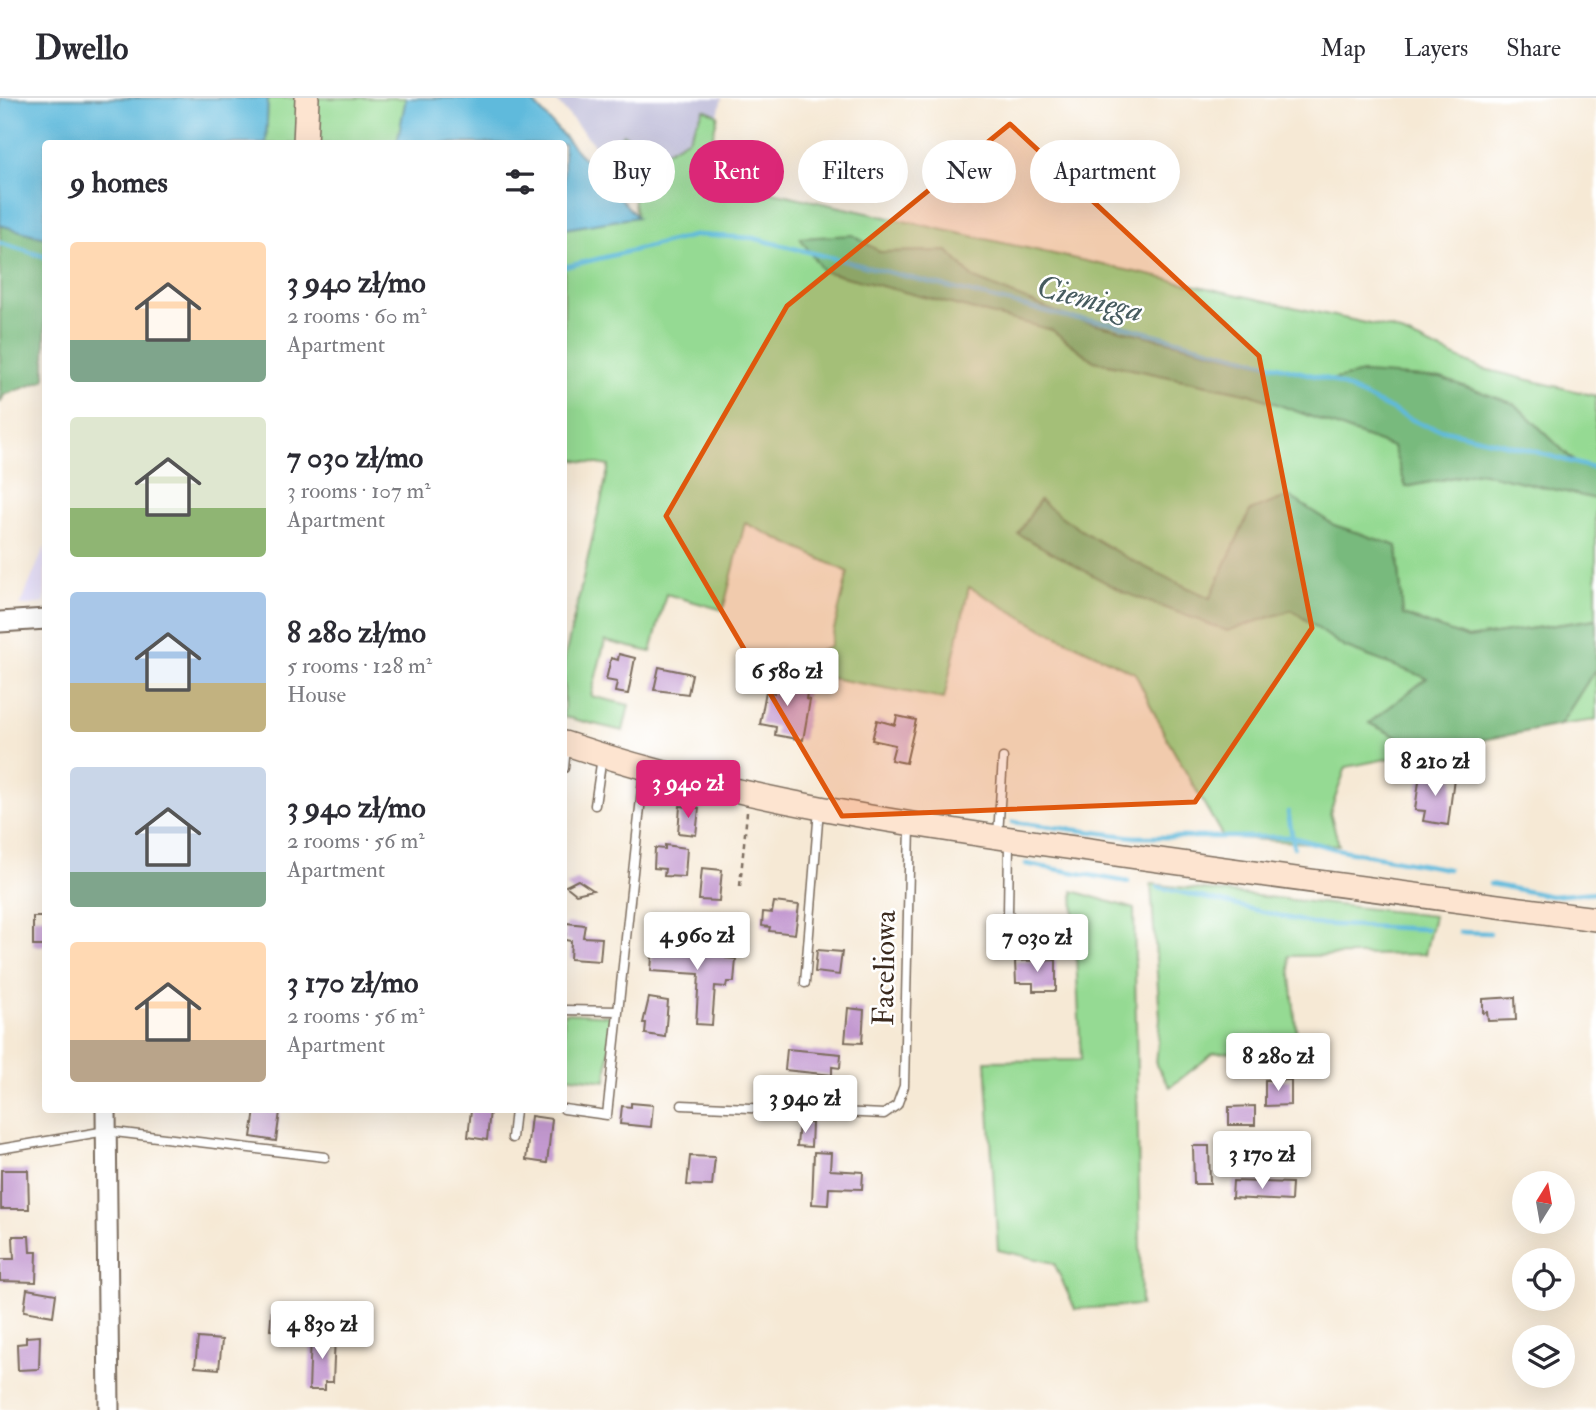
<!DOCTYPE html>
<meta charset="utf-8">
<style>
:root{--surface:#fff;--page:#f2f2f3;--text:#2b2b33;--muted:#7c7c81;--line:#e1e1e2;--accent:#db2777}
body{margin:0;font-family:"IM FELL Double Pica",serif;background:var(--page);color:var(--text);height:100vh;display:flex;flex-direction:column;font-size:26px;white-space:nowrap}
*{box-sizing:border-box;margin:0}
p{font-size:23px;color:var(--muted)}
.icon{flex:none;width:38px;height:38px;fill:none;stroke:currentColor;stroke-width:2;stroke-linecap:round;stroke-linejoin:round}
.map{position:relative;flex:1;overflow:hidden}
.sheet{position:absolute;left:42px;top:42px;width:525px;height:973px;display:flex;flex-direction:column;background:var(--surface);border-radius:7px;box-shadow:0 7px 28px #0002}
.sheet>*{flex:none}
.guide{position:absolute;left:588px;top:42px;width:665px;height:63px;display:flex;gap:14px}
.needle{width:46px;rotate:11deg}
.tools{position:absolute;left:1512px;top:1073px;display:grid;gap:14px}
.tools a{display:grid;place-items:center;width:63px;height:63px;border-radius:50%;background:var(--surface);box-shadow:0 7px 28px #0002;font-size:35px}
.price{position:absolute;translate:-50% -60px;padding:0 16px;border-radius:7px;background:#fff;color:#222;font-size:23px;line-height:46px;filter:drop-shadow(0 2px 4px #0008)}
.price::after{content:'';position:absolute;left:50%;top:42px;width:21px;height:16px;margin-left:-10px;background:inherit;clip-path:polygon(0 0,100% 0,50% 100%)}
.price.selected{background:var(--accent);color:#fff}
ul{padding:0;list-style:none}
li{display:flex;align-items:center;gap:21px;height:175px;padding:0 28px}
li span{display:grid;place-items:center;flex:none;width:196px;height:140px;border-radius:7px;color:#555}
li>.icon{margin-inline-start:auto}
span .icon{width:84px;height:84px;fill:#fffc;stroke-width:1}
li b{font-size:30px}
h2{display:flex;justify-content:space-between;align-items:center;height:84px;padding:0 28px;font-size:30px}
.tag{padding:0 24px;border-radius:32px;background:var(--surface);box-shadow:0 7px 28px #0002;font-size:24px;line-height:63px}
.tag.selected{background:var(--accent);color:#fff}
header{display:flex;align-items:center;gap:42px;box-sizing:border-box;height:98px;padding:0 35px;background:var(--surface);border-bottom:2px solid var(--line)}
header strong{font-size:33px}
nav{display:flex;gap:38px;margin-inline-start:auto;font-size:24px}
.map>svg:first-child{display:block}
</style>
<header>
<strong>Dwello</strong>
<nav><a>Map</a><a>Layers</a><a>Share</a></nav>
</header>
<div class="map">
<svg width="1596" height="1312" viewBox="0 0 1596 1312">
<rect width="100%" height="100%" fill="#fff"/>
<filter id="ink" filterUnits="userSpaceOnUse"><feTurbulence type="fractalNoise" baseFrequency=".0143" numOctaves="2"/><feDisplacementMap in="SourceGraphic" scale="14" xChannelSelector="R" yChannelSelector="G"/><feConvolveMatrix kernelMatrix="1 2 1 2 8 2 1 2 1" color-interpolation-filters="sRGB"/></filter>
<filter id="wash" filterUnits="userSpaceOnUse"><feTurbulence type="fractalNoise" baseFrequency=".00686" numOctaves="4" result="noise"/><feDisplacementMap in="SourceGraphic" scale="28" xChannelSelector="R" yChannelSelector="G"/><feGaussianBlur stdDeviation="1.57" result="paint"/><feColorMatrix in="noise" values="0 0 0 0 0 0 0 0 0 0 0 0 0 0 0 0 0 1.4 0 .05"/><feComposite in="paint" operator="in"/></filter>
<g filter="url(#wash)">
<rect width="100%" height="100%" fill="#f6e9d5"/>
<path fill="#ded5f5" d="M45,436V505L20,508L45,448Z"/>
<path fill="#c3c1db" d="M554,0H722L718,17L704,11L689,40L663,55L624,37L607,62Z"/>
<path fill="#95da93" stroke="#688258" stroke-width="2" d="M268,0H529L636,118L632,92L607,62L623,36L663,55L689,40L704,11L718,17L710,49L727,84L1393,231L1480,270L1596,298V371L1576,365L1515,306L1363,275L1331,282L1071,220L974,181L948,153L880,154L853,137L949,204L1052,232L1094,263L1250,296L1393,349L1406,389L1479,374L1596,401V521L1468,540L1403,517L1397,448L1334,427L1289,398L1250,413L1210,500L1135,465L1067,424L1039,402L1019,436L1227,533L1292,512L1344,549L1428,580L1369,625L1426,653L1346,669L1330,715L1339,747L1223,739L1167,641L1135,575L1041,530L969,489L944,601L783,571L830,548L848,474L745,425L723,512L666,496L651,554L605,543L591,598L629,607L623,633L564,619V563L609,368L564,360V46H266Z
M1596,570V622L1560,627Z
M1151,786L1434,818L1425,856L1289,858L1298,950L1214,955L1170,989L1156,967L1160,920Z
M1073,793L1134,811L1141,1207L1075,1211L1054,1165L998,1152L986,963L1081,962Z
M564,915L613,918L606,983L564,978Z"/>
<path fill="#78ba7d" stroke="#5a724e" stroke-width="2" d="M0,127L46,140L45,282L4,297L0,305Z
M853,137L880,154L948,153L974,181L1071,220L1331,282L1363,275L1441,280L1515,306L1576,365L1596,371V401L1479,374L1406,389L1393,349L1250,296L1094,263L1052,232L823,173L800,140Z
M1289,398L1334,427L1397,448L1403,517L1468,540L1596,521V570L1560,627L1426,653L1369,625L1427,580L1344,549L1292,512L1227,533L1123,494L1018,436L1040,402C1091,444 1150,473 1210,500L1250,413Z"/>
<path fill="#5ebadc" stroke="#4c727d" stroke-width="2" d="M0,0H268L266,46H46L45,140L0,127Z
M406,0H529L637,119L564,131V46L397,45Z"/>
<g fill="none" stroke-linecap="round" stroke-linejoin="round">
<path stroke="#5ebadc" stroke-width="4.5" d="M0,145L46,159
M564,169L697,137L753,140L1071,220L1107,224L1331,282L1423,327L1526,351L1596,371
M1288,714L1294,749
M1013,724L1134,739H1292L1336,751L1448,771
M1026,766L1128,784
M1490,786L1551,798L1596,794
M1158,789L1314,826L1426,831
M1460,834L1490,835"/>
</g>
<g id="blocks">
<path fill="#c399d0" d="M619,556L635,560L628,596L615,594L617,584L606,582L611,560L618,562Z
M659,569L692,576L688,596L654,592Z
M777,579L809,584L806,601L810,602L803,642L775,637L776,629L760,626L766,593L774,595Z
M897,618L916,622L906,665L891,662L895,647L872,642L877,622L895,627Z
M1420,676L1454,680L1448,727L1423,723L1425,713L1415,712Z
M680,708L699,710L696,737L678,735Z
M665,747L687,750L685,779L664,778L665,771L654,770L655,750L665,751Z
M702,770L722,772L719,803L699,802Z
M578,782L593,792L576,796L566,788Z
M774,804L799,807L795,836L769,833L770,829L762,828L763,814L772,815Z
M33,819H46V848H33Z
M1046,820H1061L1062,838H1046Z
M566,825L585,827L583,839L602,840L600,863L570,861L571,843L565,842Z
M653,846L726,851V860L736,861L734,884H727L726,889L715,888L712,927L696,926L699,876L651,873Z
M817,852L842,854L839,877L815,874Z
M1056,862V893H1033V885H1016L1015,863Z
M1515,899L1516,922L1488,923L1487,914L1483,915V901Z
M649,900L668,903L665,939L645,936L646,925H643Z
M848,910L864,912L862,945L845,944Z
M787,951L841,956L840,970L832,969V977L785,972Z
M1265,982H1291V1007L1265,1008Z
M631,1005L653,1007L651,1029L620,1026L622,1008L631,1009Z
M1255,1008V1027H1229V1009Z
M255,1012L280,1014L276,1043L251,1039Z
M471,1012H490L487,1042L468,1039Z
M531,1018L552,1021L547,1065L526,1062Z
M799,1025H812L811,1049L797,1048Z
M1193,1048H1209L1210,1086H1194Z
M814,1054L831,1055L830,1072L863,1074L862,1091L829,1090L828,1107L812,1106Z
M690,1058L715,1059L712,1088L687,1087Z
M1,1072H28L29,1111H1Z
M1233,1083L1292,1085L1291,1103L1232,1100Z
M13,1138H29L30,1154H37L36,1184L0,1183V1161H14Z
M27,1191L56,1196L53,1218L24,1213Z
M272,1210L302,1213L300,1234L270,1232Z
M311,1237L335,1238L333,1284H325V1292H309Z
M40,1238L39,1271L18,1272L17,1246L26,1245V1239Z
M198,1240L222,1242L219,1271L195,1269Z"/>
</g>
</g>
<g filter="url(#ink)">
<use href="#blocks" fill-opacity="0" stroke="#7c6d5e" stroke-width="2"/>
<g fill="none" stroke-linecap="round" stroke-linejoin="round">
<defs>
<path id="service" d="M564,670L566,649
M595,707L602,659
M998,737L1003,660
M1009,744L1008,816L1020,827L1038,826
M805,885L819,711
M564,912L618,913
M682,1007L884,1016L897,1007L904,988L910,728
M564,1011L607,1017L644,672
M512,1040L515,1012
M0,1051L106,1033L325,1059"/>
<path id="tertiary" d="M0,524L46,521
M106,1012L109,1312"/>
<path id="secondary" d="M305,46L307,0
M564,645C731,701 908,727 1082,751C1253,776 1425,798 1596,821"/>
</defs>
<use href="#service" stroke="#7c6d5e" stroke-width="11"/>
<use href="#tertiary" stroke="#7c6d5e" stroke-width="23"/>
<use href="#secondary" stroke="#7c6d5e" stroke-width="26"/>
<path stroke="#7c6d5e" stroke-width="2.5" stroke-dasharray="5 5" stroke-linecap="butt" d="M740,788L747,714"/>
<use href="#service" stroke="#fff" stroke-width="8"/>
<use href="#tertiary" stroke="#fff" stroke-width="19"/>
<use href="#secondary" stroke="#fde4d0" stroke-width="23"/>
</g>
</g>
<path fill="#df570d" fill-opacity="0.2" stroke="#df570d" stroke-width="5" stroke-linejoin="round" d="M1010,26L1259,258L1312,530L1195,704L842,718L666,418L787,208Z"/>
<g text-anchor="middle" stroke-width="5" stroke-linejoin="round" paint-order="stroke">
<g font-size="30" fill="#3b2a1e" stroke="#fff">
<text transform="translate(884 870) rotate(-89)" y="10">Faceliowa</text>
</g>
<g font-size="32" font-style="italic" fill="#475c60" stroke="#fff">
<text transform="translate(1090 200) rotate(14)" y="11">Ciemięga</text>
</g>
</g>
</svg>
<div class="tools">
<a><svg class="needle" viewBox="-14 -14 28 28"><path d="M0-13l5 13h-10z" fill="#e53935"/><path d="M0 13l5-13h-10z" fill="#7c7c81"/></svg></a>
<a><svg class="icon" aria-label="locate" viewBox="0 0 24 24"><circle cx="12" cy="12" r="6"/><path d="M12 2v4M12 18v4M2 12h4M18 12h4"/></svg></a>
<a><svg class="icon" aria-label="layers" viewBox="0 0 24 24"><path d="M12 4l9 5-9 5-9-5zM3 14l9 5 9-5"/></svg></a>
</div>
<b class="price" style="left:787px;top:610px">6 580 zł</b>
<b class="price" style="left:1435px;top:700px">8 210 zł</b>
<b class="price selected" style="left:688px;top:722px">3 940 zł</b>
<b class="price" style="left:697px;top:874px">4 960 zł</b>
<b class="price" style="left:1037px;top:876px">7 030 zł</b>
<b class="price" style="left:1278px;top:995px">8 280 zł</b>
<b class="price" style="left:805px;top:1037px">3 940 zł</b>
<b class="price" style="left:1262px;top:1093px">3 170 zł</b>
<b class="price" style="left:322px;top:1263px">4 830 zł</b>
<div class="guide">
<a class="tag">Buy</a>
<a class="tag selected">Rent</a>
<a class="tag">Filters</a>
<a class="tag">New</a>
<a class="tag">Apartment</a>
</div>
<section class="sheet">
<h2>9 homes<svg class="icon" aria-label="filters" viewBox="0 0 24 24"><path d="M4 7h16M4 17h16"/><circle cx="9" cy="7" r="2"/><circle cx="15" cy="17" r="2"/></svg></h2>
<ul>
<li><span style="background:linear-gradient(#ffd9b3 70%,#7fa58c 0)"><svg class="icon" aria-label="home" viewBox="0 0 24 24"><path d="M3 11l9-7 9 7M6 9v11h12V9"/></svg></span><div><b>3 940 zł/mo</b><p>2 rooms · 60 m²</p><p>Apartment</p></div></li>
<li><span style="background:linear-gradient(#dfe7d0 65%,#8fb573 0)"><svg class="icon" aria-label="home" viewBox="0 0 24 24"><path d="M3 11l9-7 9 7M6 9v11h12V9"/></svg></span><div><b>7 030 zł/mo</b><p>3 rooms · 107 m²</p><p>Apartment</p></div></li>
<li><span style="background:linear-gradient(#a9c7e8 65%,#c2b280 0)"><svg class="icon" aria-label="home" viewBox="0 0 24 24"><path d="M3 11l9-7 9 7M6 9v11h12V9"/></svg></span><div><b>8 280 zł/mo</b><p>5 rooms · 128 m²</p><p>House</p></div></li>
<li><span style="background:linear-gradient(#c9d6e8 75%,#7fa58c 0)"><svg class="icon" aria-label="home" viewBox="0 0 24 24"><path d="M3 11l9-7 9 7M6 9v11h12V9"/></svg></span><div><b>3 940 zł/mo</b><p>2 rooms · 56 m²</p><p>Apartment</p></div></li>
<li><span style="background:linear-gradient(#ffd9b3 70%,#b9a48a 0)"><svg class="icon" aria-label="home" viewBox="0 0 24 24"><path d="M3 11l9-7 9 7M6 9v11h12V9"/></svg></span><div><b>3 170 zł/mo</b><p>2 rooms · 56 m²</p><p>Apartment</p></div></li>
</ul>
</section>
</div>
